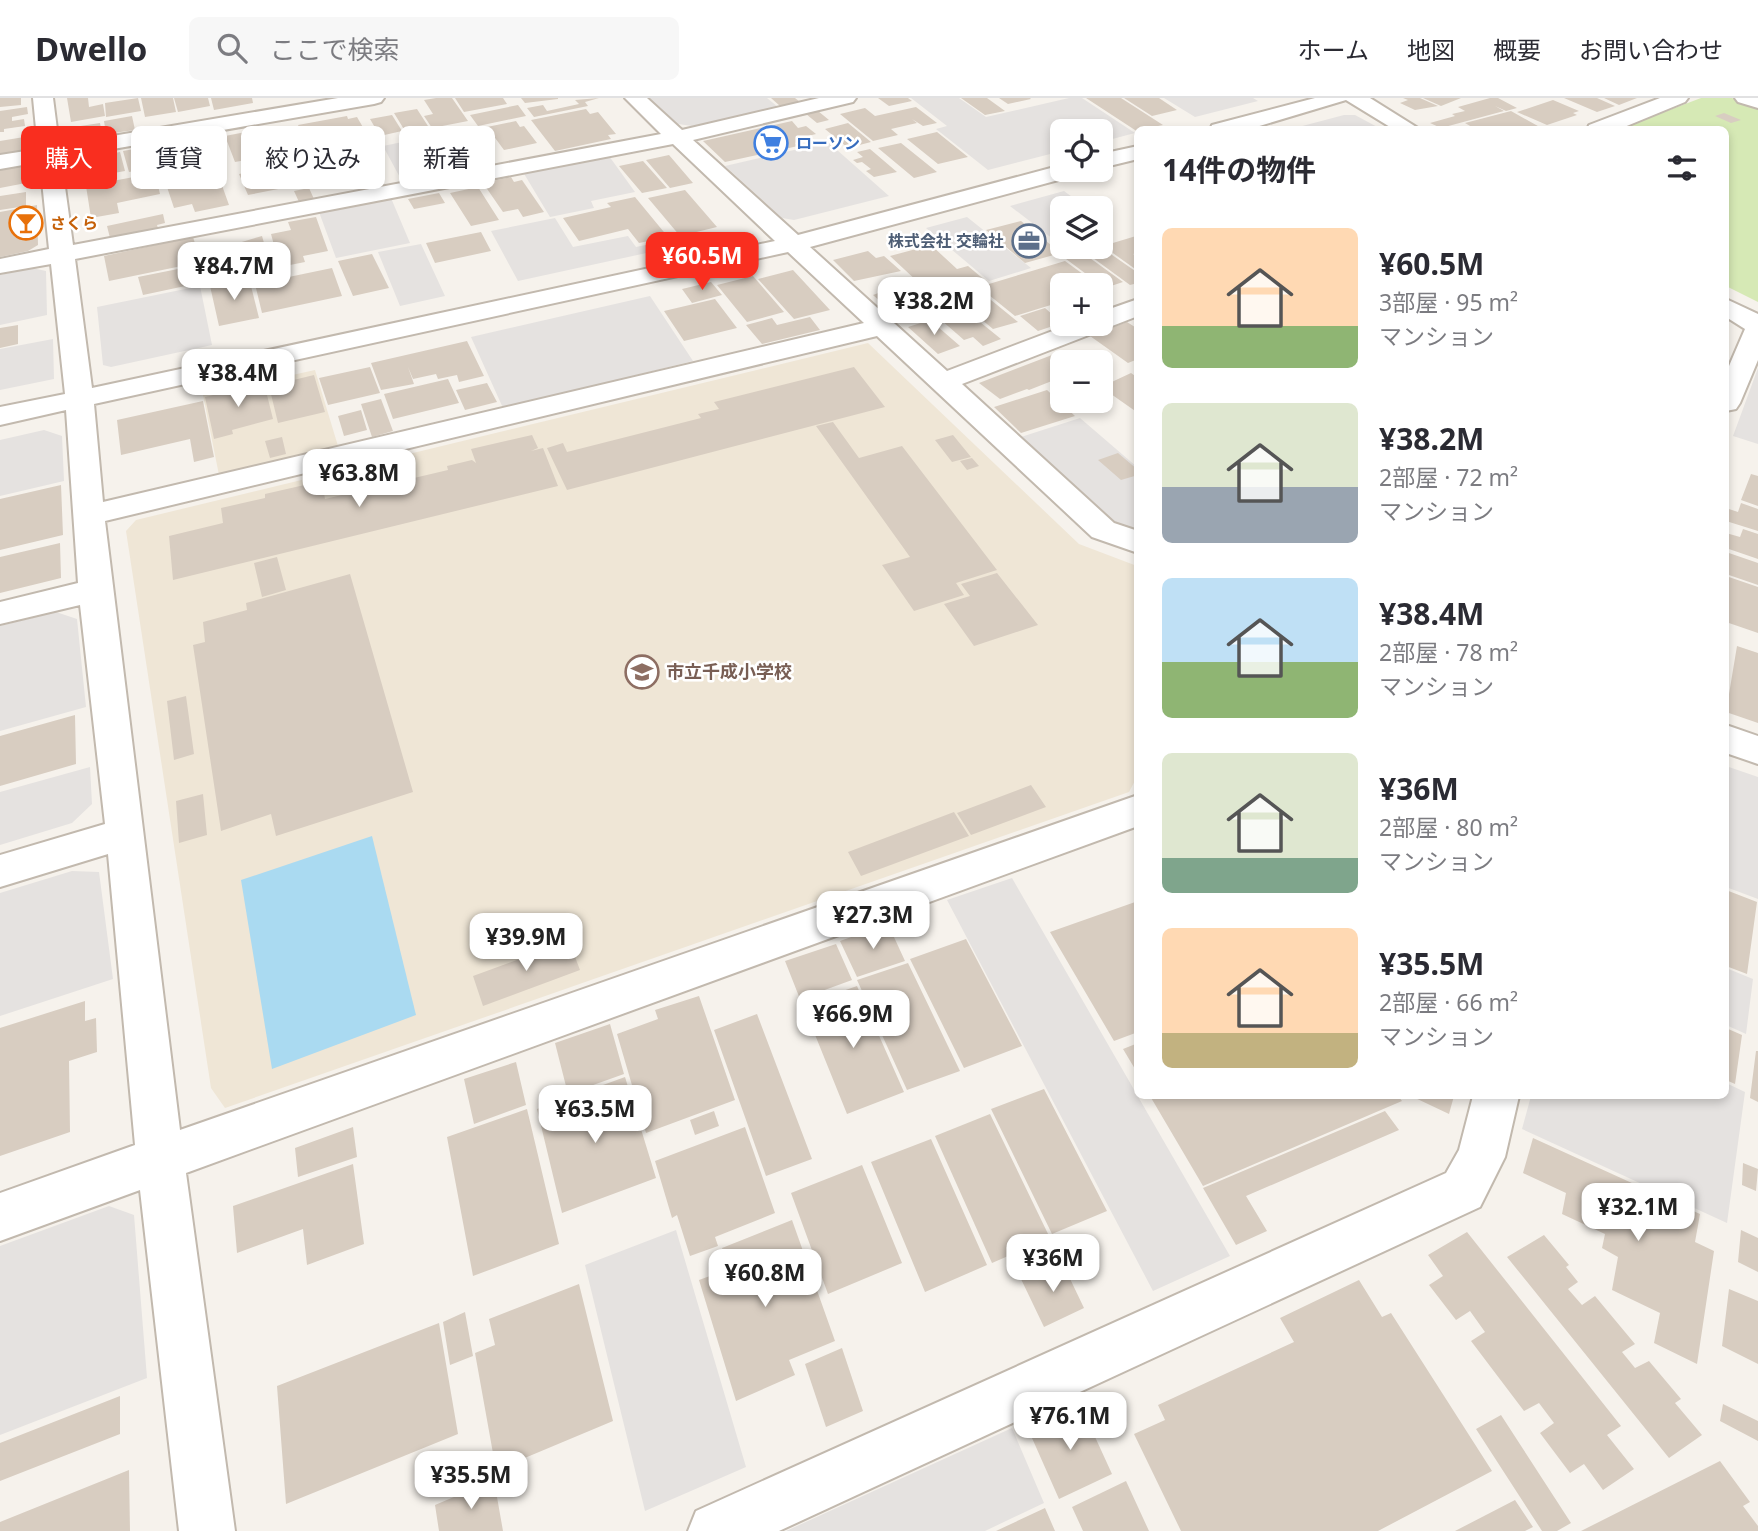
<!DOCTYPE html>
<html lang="ja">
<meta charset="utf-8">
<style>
:root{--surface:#fff;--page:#f7f7f7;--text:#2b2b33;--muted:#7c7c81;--line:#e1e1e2;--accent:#f92e1f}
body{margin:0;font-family:"Noto Sans","Noto Sans JP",sans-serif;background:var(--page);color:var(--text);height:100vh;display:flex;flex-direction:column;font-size:26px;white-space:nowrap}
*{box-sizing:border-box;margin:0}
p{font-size:23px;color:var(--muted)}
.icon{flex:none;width:38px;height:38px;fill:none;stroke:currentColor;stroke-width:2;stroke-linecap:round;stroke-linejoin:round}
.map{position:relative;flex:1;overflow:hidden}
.drawer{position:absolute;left:1134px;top:28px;width:595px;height:973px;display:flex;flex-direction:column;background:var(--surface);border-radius:10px;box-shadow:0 4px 10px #0003}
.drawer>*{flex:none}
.guide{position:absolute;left:21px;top:28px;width:665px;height:63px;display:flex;gap:14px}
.controls{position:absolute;left:1050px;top:21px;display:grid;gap:14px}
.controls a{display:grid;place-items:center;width:63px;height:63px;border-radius:10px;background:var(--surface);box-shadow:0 4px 10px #0003;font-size:35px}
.price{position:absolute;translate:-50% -60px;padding:0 16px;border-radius:14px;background:#fff;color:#222;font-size:23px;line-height:46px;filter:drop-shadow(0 2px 4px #0008)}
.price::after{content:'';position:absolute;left:50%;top:42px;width:21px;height:16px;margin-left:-10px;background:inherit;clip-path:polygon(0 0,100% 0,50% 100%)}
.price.selected{background:var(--accent);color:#fff}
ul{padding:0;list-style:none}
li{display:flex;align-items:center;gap:21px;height:175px;padding:0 28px}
li span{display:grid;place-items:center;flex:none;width:196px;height:140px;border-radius:10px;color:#555}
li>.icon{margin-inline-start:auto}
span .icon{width:84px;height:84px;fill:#fffc;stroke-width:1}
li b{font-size:30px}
h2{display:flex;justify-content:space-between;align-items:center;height:84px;padding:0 28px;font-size:30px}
.chip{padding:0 24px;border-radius:10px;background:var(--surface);box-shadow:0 4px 10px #0003;font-size:24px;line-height:63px}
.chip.selected{background:var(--accent);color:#fff}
header{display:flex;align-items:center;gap:42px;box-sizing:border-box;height:98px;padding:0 35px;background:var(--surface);border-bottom:2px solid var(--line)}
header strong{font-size:33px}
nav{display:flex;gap:38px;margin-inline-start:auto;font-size:24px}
.search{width:490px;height:63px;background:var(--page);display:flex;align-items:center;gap:18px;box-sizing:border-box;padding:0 24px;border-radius:10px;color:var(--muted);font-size:26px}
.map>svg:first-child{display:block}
</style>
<header>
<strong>Dwello</strong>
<div class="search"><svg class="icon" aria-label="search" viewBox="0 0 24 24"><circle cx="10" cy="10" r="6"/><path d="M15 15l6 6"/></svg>ここで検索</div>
<nav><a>ホーム</a><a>地図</a><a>概要</a><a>お問い合わせ</a></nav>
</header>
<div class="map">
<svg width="1758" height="1433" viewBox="0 0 1758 1433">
<rect width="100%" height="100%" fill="#f6f2ec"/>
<path fill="#efe6d6" d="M868,245L1079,446L1137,468V679L1129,694L225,1010L211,990L126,433L136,422Z
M315,272L338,348L219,377L203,297Z"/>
<path fill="#d6e9b5" d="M1701,0H1732L1758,9V204L1726,188V32H1617Z"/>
<path fill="#e5e2e0" d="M649,0H767L778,9L692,28L678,26Z
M911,0H959L986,19L1069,0H1082L1135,35L1101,44V33H1062V53L988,72L936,31L947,28Z
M1164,0H1253L1258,3L1195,19Z
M1344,17H1355L1381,31H1291Z
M422,40L444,76L403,85L383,48Z
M828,44L889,98L794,122L782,120L725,68Z
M609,58L635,94L591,103L594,110L550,119L523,74Z
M1064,93L1087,110H1062V148L1010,108Z
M391,100L410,145L336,160L319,114Z
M967,119L1031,170L989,183L926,130Z
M555,120L573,149L628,138L636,149L669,142L674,149L518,183L491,133Z
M421,146L445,198L400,208L378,154Z
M32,170L46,173L47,217L0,227V177Z
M200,188L212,247L111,269L103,267L97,209Z
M650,198L693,263L503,310L471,239Z
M53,241L54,281L0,292V251Z
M1758,270V346L1733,338Z
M1080,320L1137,369V432L1114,425L1021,339Z
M44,332L62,338L64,383L0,398V342Z
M56,514L77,521L86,609L0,633V528Z
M1726,668L1758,679V801L1726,789Z
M90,669L92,706L72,725L0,747V694Z
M72,773L99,774L113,881L0,918V795Z
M1012,780L1230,1158L1153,1193L947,802Z
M1726,870L1753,881L1746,936L1726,927Z
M1726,985L1745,994L1727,1125L1522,1031L1531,998H1726Z
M109,1108L134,1117L147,1280L0,1337V1148Z
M676,1132L746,1369L645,1413L585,1167Z
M1012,1330L1044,1405L985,1433H786Z"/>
<path fill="#aadaf1" d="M372,738L416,917L272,971L241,782Z"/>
<path fill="#d8cdc1" d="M0,0H21V7L0,9Z
M67,0H88L89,9L103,6L105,18L71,24Z
M138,0L141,13L106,19L105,5Z
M141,0H173L176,14L145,19Z
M174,0H208L210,8L178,14Z
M211,0H252L253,5L214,12Z
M436,0H452L468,23L432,30L424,18L433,16L424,2Z
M455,0H503L507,6L464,14Z
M521,0H558V1L525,5Z
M599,0L585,4L588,8L534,19L527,10L543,7L547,13L579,6L575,2Z
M771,0H795L800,4L780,8Z
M878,0H908L912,3L889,8Z
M961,0H987L1005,13L985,17Z
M999,0H1030L1031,1L1008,6Z
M1086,0H1121L1163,27L1138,32V34Z
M1124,0H1159L1177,12L1152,18Z
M1403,0H1420L1438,8L1415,12L1400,5L1408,2Z
M1423,0H1461L1441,8Z
M1490,0H1498L1517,10L1506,13L1495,8L1504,13L1441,30L1430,25L1455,18L1452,16L1465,13L1458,9Z
M1564,0H1597L1615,8L1597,14Z
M1604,0H1637L1619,7Z
M1553,2L1579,13L1573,15L1577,17L1547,27L1517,14Z
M518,7L526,18L478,28L470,17Z
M27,9L28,16L12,19V23L24,21L25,28L4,31V34H0V13Z
M916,9L937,25L923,28L912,21L917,25L891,31L898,37L873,43L840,16L865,10L875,18Z
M417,11L428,28L405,33L394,15Z
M586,11L590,16L598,14L616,36L608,37L611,41L555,53L531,22Z
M818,13L829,22L817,25L806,16Z
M1511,13L1545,32H1477L1465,25Z
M1724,15L1741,22L1731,25L1715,18Z
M392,17L402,33L380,38L370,21Z
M132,18L135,32L106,36L104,23Z
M347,18L348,21L357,19L368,38L311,46L310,43L306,44L298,27Z
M516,23L520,29L524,28L537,45L504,52L487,29Z
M792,23L798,30L806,28L816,36L808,38L812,41L795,45L798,48L725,64L703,43Z
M100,25L102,36L75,41L74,29Z
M848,25L871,44L848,50L825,31Z
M261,31L273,57L235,64L225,38Z
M471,31L487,53L441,63L428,43Z
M290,34L301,58L280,62L269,38Z
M937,34L968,59L938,66L907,41Z
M24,39V55L0,59V43Z
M377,41L379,46L355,50L353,46Z
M901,45L937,74L914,80L878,50Z
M372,48L383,68L362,73L351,52Z
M145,49L151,70L129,74L123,53Z
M219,50L226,67L204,72L201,64L172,70L169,60Z
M870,51L897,74L874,79L866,73L871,71L862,64L857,65L853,62L863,59L857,54Z
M120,54L125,73L103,77L99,58Z
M488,55L494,64L480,67L474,58Z
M350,56L362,80L322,85L311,64Z
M669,57L693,85L670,90L646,62Z
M96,59L101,82L84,85L79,62Z
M643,63L667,90L642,95L619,68Z
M299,64L309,85L248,97L239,76Z
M26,67V85L0,90V71Z
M155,75L160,96L117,105L119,115L91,120L86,88Z
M219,79L229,107L195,114L192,106L174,110L167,89Z
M511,79L514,84L522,82L544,114L523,119L518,111L503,114L483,85Z
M478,89L499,122L471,128L450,95Z
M309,90L314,101L299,104L294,93Z
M685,92L717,129L680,138L648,100Z
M26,94V108L0,112V98Z
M439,95L445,105L414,111L408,101Z
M635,99L668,139L639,145L628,131L579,143L563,120L611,109L607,105Z
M37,107L38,147L28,153L0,159V114Z
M163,116L165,125L157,127L158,130L110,140L107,128Z
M316,119L328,153L303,158L305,164L280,169L271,136L291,132L288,124Z
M1021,123L1061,155L1025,165L986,132Z
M481,134L491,153L435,165L426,145Z
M262,138L271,169L242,174L235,146Z
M1136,138L1138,155L1133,156L1138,159V173L1103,148Z
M193,139L201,164L109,183L104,158Z
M231,144L240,178L210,184L203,151Z
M931,147L957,171L968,168L987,184L934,199L890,158Z
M1105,152L1138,175V185L1130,187L1089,157Z
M868,153L876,160L884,158L901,173L854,183L833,162Z
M1083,155L1123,184L1105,190L1066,161Z
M372,156L389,190L353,198L338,163Z
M1065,163L1098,187H1062V208L1058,209L1054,206L1015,218L979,189Z
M198,167L204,184L143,197L138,179Z
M332,170L342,198L262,215L255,186Z
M793,172L830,212L794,221L758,181Z
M753,178L784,214L747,224L717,187Z
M249,180L259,220L219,228L210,188Z
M913,182L943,207L901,222L873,197Z
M711,184L722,197L692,205L682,191Z
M975,189L1018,224L993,231L957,201L967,197L963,193Z
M715,201L737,230L684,243L664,213Z
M959,207L1001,241L983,248L973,239L964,242L933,215Z
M1045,210L1062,225L1038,233L1020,218Z
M810,219L820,232L762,246L746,227L772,220L777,227Z
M930,222L960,248L938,256L908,229Z
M1127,224L1138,231V261L1128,265L1090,238Z
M18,227V246L0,250V230Z
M467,243L484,278L459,284L457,277L438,281L436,276L413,281L408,269L414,286L381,292L371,265Z
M1052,257L1062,264V279L1029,292L1027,291L1000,301L979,285Z
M370,269L380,295L328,307L319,280Z
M854,269L885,309L567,392L547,350L563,345L567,354L701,320L698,316L719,311L714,304Z
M1131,275L1138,280V315L1101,289Z
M314,277L325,314L278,325L269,288Z
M448,281L459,305L393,321L384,296Z
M264,285L273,321L232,332L233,336L214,341L205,299Z
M487,285L497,304L465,312L456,292Z
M1047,292L1075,318L1021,335L994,309Z
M381,301L393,333L372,339L361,306Z
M203,303L214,359L194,364L190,341L121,357L117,322Z
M361,312L367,332L344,338L338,318Z
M833,324L859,360L902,348L997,472L956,485L964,497L914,513L882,467L910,459L816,328Z
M532,337L538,350L531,353L543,350L558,388L173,482L169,438L223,425L221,410L265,400V396L322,383L325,401L448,372L447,368L472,362L476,365L471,351Z
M953,337L971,359L952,364L935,342Z
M282,339L286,356L270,360L265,343Z
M1118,355L1138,372V377L1121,382L1098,362Z
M972,360L979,368L967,372L960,363Z
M1751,376L1758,378V408L1741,402Z
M61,387L63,437L0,452V401Z
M1741,405L1758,411V433L1726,423V410L1738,414Z
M1743,431L1758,436V461L1726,450V435L1740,439Z
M60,445L61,480L0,495V459Z
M1726,454L1758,465V487L1726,476Z
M277,459L286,492L262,499L254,465Z
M997,475L1038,527L974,548L944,506L970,498L961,486Z
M350,476L413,694L276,738L271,716L221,733L193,547L205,544L203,524L247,512L246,505Z
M1726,478L1758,489V535L1726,524Z
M1737,548L1758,555V625L1726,614Z
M186,598L194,656L174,662L167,603Z
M75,617L76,666L0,688V638Z
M1031,687L1046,709L971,737L957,715Z
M203,696L207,737L179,745L176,703Z
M954,714L969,738L861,778L848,754Z
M1726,792L1757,804L1747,876L1726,868Z
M1138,803V934L1114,943L1050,834Z
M888,826L905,863L857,879L840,843Z
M966,841L1022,948L964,970L910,861Z
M569,843L580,872L483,908L473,878Z
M836,846L852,882L800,901L785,863Z
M908,865L960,973L907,992L857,882Z
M857,888L904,994L847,1016L803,907Z
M699,898L735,1002L646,1035L617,936L658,921L655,912Z
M85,903V923L96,920L97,954L69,963L70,1034L0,1058V930Z
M757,916L812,1061L766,1078L714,932Z
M610,926L624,976L568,996L555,945Z
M1726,930L1742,937L1735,986L1726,982Z
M1138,945V976L1123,951Z
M1756,953H1758V1004L1750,1000Z
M516,964L526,1007L474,1026L464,981Z
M625,979L656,1080L562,1115L537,1011Z
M1044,991L1107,1113L1052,1136L991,1011Z
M1150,998H1398L1402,1003L1203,1088Z
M1411,998H1454L1449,1016Z
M527,1011L559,1146L473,1178L447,1039Z
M714,1013L719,1028L695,1037L690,1022Z
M1385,1013L1399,1032L1246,1098L1267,1133L1236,1147L1203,1090Z
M990,1016L1050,1140L992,1165L935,1038Z
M353,1029L357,1059L298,1079L295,1050Z
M745,1029L775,1115L715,1139L718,1148L690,1158L677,1117L672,1120L655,1063Z
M1533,1040L1700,1116L1695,1144L1714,1153L1697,1266L1654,1245L1660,1215L1612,1192L1618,1159L1602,1150L1605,1136L1562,1116L1566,1095L1523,1075Z
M931,1041L987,1167L925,1194L871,1064Z
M1743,1065L1758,1071L1756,1093L1742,1087Z
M353,1066L364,1146L307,1167L303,1131L237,1155L233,1108Z
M862,1067L902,1165L828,1196L791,1095Z
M792,1122L835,1243L789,1262L795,1277L736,1303L699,1182L729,1171L722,1150Z
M1741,1132L1758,1140V1174L1738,1164Z
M1467,1134L1621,1328L1607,1337L1634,1371L1603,1392L1584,1366L1570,1375L1540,1335L1554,1325L1539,1305L1524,1313L1471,1243L1485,1234L1470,1213L1456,1222L1429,1187L1443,1178L1428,1157Z
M1544,1137L1569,1167L1566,1169L1578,1184L1568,1191L1582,1207L1595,1198L1635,1246L1622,1254L1635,1270L1649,1263L1681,1301L1675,1305L1702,1337L1669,1360L1507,1159Z
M1062,1164L1084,1210L1044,1229L1021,1181Z
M1359,1182L1382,1219L1391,1215L1492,1373L1378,1433H1181L1134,1336L1165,1322L1158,1307L1294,1244L1280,1220Z
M579,1186L613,1323L496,1372L475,1255L495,1247L489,1221Z
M1729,1191L1758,1203V1266L1722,1248Z
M465,1214L473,1258L450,1267L443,1224Z
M439,1225L458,1336L286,1406L277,1288Z
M842,1250L863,1313L826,1329L805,1266Z
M120,1298V1336L0,1383V1345Z
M1080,1306L1112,1376L1059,1401L1028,1331Z
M1723,1306L1758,1323V1343L1720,1323Z
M1501,1317L1571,1425L1557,1433H1542L1476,1331Z
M1720,1363L1750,1404L1743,1408L1758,1428V1433H1581Z
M129,1372L130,1433H0V1424Z
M494,1382L503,1433H439L435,1407Z
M1126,1383L1149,1433H1083L1072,1409Z
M1515,1402L1533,1429L1525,1433H1455Z
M1045,1410L1055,1433H996Z"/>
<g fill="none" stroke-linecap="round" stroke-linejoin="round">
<defs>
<path id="minor" d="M33,0H53L59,47L338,0H384L381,4L374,6L61,60L73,147L661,36L625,0H647L682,32L819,0H856L853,4L693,42L798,137L1062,67V72H1080L1077,77L810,149L947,273L1071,226H1101V214L1138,201V218L962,286L1114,425L1138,433V455L1092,439L877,238L105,423L180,1032L1138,697V728L186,1075L235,1433H179L140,1092L0,1143V1095L135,1047L108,756L0,789V757L105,726L80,507L0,526V504L78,485L66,312L0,327V309L65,296L51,166L0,175V161L49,151L40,64L0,71V57L38,51ZM673,46L775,143L92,290L75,161ZM788,154L864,225L103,404L94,306Z
M1315,0H1370L1421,32H1395L1346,2L1246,32H1210L1212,27Z
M1660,0H1688L1685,4L1617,32H1587L1589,27Z
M1735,0H1758V10L1738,4Z
M1138,48V61L1101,70V56Z
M1726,201L1758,216V262L1740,305L1736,311L1726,313V275L1745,231L1726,219Z
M1726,627L1758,638V666L1726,655Z
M1473,998H1519L1505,1059L1480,1109L779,1433H688L696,1413L1446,1075L1459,1052Z"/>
</defs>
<use href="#minor" stroke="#c2b9ae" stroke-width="4"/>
<use href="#minor" fill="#fff" fill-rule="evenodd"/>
</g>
<defs>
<symbol id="supermarket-ring" viewBox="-11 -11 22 22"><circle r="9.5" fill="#fff" stroke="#3f7fe0" stroke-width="1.5"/><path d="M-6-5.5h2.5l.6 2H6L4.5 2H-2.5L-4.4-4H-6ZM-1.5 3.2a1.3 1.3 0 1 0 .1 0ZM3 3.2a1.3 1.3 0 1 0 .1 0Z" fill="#3f7fe0"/></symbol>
<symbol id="bar-ring" viewBox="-11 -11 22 22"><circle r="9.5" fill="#fff" stroke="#e8710a" stroke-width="1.5"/><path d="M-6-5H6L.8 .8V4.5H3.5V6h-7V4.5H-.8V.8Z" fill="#e8710a"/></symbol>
<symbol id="office-ring" viewBox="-11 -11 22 22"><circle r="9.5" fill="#fff" stroke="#5c6f8a" stroke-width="1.5"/><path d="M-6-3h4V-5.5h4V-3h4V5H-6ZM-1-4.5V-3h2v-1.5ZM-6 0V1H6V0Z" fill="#5c6f8a"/></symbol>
<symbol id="school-ring" viewBox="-11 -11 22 22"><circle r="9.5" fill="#fff" stroke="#8d6e63" stroke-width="1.5"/><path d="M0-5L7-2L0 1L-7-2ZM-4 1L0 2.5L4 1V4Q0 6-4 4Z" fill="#8d6e63"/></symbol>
</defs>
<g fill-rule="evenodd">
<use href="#supermarket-ring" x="752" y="26" width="38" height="38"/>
<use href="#bar-ring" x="7" y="106" width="38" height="38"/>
<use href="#office-ring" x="1010" y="124" width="38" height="38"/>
<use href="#school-ring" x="623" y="555" width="38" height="38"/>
</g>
<g text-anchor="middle" stroke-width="5" stroke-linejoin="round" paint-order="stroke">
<g font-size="16" font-weight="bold" fill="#366cbe" stroke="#fff" text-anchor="start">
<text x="796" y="51">ローソン</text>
</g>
<g font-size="16" font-weight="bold" fill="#c56008" stroke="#fff" text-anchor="start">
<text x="50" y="131">さくら</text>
</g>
<g font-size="16" font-weight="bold" fill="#4e5e75" stroke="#fff" text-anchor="end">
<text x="1004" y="149">株式会社 交輪社</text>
</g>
<g font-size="18" font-weight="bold" fill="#785e54" stroke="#fff" text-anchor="start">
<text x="666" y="580">市立千成小学校</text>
</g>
</g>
</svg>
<div class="controls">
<a><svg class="icon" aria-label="locate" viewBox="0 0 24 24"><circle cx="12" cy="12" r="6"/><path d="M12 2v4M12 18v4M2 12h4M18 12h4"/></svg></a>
<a><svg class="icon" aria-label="layers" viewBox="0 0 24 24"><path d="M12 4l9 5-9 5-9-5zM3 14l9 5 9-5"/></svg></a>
<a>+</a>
<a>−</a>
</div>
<b class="price selected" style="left:702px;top:194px">¥60.5M</b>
<b class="price" style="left:234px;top:204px">¥84.7M</b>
<b class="price" style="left:934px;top:239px">¥38.2M</b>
<b class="price" style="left:238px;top:311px">¥38.4M</b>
<b class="price" style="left:359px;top:411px">¥63.8M</b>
<b class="price" style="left:873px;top:853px">¥27.3M</b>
<b class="price" style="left:526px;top:875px">¥39.9M</b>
<b class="price" style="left:853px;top:952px">¥66.9M</b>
<b class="price" style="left:595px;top:1047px">¥63.5M</b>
<b class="price" style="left:1638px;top:1145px">¥32.1M</b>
<b class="price" style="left:1053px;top:1196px">¥36M</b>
<b class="price" style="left:765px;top:1211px">¥60.8M</b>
<b class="price" style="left:1070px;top:1354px">¥76.1M</b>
<b class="price" style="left:471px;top:1413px">¥35.5M</b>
<div class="guide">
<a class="chip selected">購入</a>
<a class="chip">賃貸</a>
<a class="chip">絞り込み</a>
<a class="chip">新着</a>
</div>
<section class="drawer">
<h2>14件の物件<svg class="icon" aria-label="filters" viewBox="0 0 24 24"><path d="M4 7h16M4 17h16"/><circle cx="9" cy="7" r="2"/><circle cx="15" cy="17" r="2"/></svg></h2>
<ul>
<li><span style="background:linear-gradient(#ffd9b3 70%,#8fb573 0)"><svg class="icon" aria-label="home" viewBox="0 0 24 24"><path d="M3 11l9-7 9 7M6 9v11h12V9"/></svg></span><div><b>¥60.5M</b><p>3部屋 · 95 m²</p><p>マンション</p></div></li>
<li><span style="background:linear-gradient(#dfe7d0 60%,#9aa5b1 0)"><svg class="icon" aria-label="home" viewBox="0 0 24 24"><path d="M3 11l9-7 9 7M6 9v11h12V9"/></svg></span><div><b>¥38.2M</b><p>2部屋 · 72 m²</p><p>マンション</p></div></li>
<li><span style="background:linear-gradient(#bfe0f5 60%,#8fb573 0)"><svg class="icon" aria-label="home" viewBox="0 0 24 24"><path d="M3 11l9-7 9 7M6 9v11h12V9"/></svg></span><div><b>¥38.4M</b><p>2部屋 · 78 m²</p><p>マンション</p></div></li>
<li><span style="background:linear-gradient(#dfe7d0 75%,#7fa58c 0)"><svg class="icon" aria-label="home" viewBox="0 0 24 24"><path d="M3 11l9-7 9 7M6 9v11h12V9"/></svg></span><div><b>¥36M</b><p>2部屋 · 80 m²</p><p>マンション</p></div></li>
<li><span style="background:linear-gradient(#ffd9b3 75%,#c2b280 0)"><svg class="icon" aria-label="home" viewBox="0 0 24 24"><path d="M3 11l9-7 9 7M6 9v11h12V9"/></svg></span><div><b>¥35.5M</b><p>2部屋 · 66 m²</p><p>マンション</p></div></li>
</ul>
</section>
</div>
